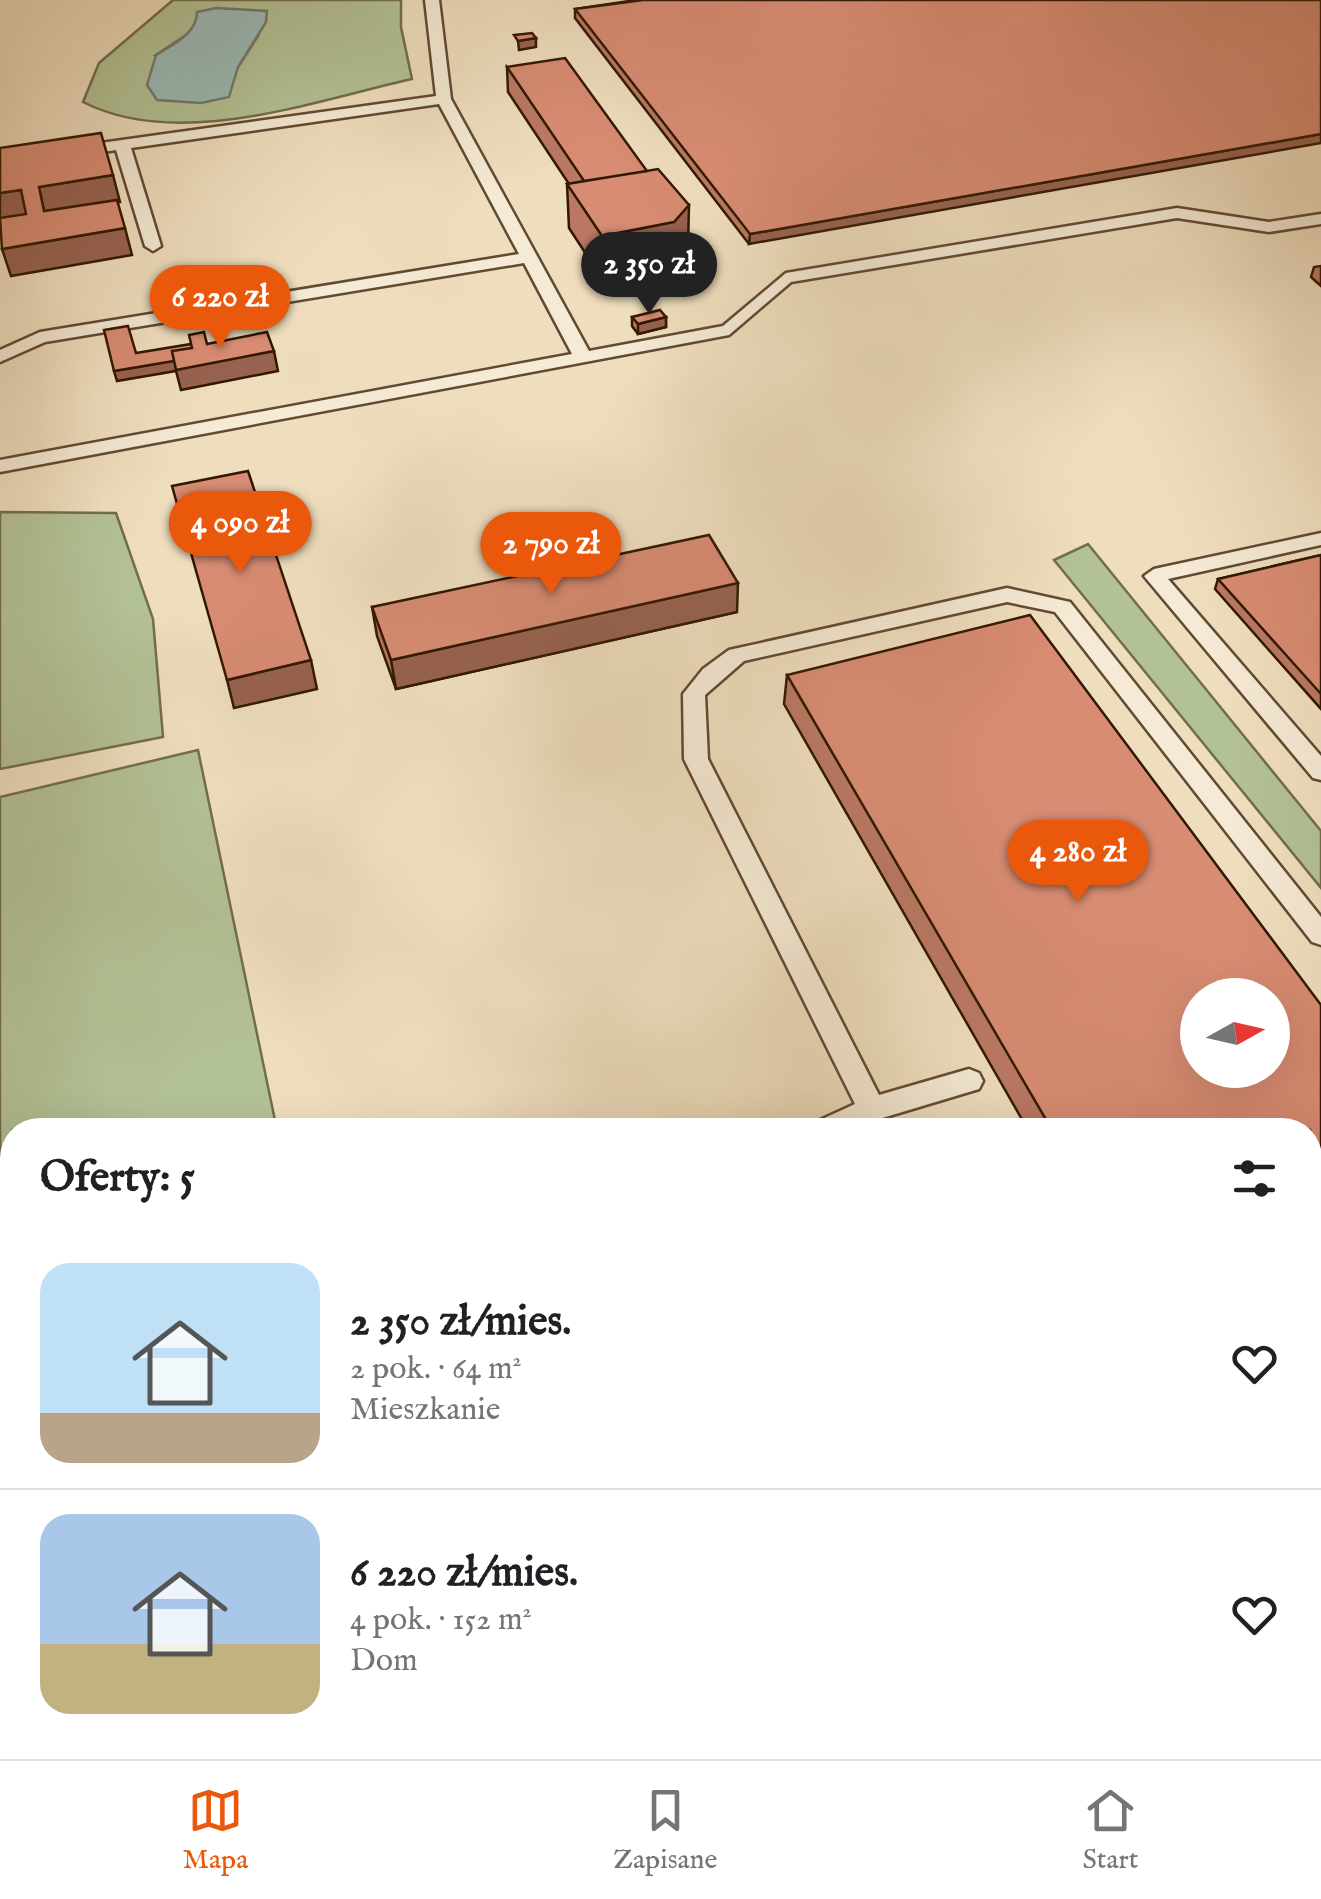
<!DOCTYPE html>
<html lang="pl">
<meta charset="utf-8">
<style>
:root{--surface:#fff;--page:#f6f6f6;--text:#202124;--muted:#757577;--line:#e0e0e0;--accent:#ea580c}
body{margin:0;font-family:"IM FELL English",serif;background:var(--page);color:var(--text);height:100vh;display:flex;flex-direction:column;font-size:38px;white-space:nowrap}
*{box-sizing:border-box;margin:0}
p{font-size:32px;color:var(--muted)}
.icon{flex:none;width:55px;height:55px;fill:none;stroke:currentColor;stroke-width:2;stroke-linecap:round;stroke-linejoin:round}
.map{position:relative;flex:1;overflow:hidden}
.drawer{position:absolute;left:0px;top:1118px;width:1322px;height:642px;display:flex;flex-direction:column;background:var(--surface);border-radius:40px 40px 0 0;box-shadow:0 10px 40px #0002}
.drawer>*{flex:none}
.needle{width:65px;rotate:82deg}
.buttons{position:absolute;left:1180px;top:978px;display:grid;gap:20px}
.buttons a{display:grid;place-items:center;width:110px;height:110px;border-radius:50%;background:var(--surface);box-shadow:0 10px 40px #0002;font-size:50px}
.price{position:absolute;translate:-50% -85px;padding:0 22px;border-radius:35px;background:var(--accent);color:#fff;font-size:32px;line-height:65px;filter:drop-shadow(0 2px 5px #0008)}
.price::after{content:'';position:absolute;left:50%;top:60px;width:30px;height:22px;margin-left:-15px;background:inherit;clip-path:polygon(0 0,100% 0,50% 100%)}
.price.active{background:#222;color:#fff}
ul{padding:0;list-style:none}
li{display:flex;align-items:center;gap:30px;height:250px;padding:0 40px}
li+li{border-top:2px solid var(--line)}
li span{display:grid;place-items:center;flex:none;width:280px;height:200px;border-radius:30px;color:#555}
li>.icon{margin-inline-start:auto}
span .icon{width:120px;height:120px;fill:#fffc;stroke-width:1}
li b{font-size:42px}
h2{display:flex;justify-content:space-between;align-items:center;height:120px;padding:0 40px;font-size:42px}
.tab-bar{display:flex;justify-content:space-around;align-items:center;height:140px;border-top:2px solid var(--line);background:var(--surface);font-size:28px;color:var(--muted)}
.tab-bar a{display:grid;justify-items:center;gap:5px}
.tab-bar .active{color:var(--accent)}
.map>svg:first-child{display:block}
</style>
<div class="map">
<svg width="1321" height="1759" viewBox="0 0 1321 1759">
<rect width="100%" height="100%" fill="#efdebe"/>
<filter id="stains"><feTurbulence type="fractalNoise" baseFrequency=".002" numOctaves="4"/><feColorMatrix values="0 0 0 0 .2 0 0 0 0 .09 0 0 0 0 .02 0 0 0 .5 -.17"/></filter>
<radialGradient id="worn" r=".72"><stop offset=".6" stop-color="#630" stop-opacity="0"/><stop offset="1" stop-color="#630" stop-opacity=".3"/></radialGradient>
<path fill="#b3c296" stroke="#726d4d" stroke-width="2.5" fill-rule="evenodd" d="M173,0H401V27L412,79C313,101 179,151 83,102L99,63ZM197,22L258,36L238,67L156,55L189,33Z
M0,512L116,513L153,619L163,737L0,769Z
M1088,544L1321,831V888L1054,560Z
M198,750L277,1130H12V1254L0,1246V797Z
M12,1478V1748H405L407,1759H0V1489Z"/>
<path fill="#9bbbb7" stroke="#717a6f" stroke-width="2.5" d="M216,8L267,11L266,22L238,67L229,97L201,103L157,100L147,85L156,55C173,44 197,34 197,12Z"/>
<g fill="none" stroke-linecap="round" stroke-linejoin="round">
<defs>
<path id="service" d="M425,0H439L451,99L589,351L723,326L786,273L1177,208L1269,222L1321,214V224L1269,232L1177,218L791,282L729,335L0,472V460L572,354L524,263L45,342L0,362V350L40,332L519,254L439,104L131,148L161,246L153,251L145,246L116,150L72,157L64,152L72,147L436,96Z
M1321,533V545L1168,579L1321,756V780L1313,778L1144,576L1154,569Z
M1007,588L1070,602L1321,917V945L1312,942L1055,612L1007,602L744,661L705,695L708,759L879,1095L969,1069L979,1073L983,1081L979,1089L879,1119L856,1130H814L818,1121L855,1104L684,759L683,694L703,669L729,650Z
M866,1748H903L907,1759H870Z"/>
</defs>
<use href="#service" stroke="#614a32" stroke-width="5"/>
<use href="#service" fill="#f5ead5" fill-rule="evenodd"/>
</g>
<path fill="#ba7863" stroke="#321804" stroke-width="2.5" d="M636,0H1321L749,244L575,18V9Z
M507,67L688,249L673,266L603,280L569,228L567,184H569L508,92Z
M1321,266V286L1311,277L1314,267Z
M632,317H666V327L638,334L632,326Z
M1321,555V709L1215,589L1218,579Z
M372,607L737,612L396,689L377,636Z
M787,675L1321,1005V1643L1310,1624V1130H1028L784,704Z"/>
<path fill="#976250" stroke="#321804" stroke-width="2.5" d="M536,38V47L519,50L518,41Z
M1321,134V143L749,244L750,234Z
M113,175L120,202L47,214L44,211L39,187Z
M21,190L29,217L0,221V193Z
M689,205L688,249L673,266L603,280L602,236Z
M125,228L132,255L11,276L2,249Z
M666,317V327L638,334V324Z
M274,351L278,371L181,390L176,371L117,381L114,371L194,357Z
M738,583L737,612L396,689L391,660Z
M311,660L317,689L234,708L227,680Z"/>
<path fill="#d88c73" stroke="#321804" stroke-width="2.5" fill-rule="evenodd" d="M643,0H1321V134L750,234L575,9Z
M532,33L536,38L518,41L514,35Z
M565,58L647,171L584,181L507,67Z
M101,133L113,175L39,187L44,211L117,200L125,228L2,249L0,218L26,214L21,190L0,193V148Z
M658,169L689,205L674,222L602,236L567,184Z
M660,310L666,317L638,324L632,317Z
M128,326L136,353L191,344L192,348L172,351L174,361L114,371L104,330Z
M204,332L207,344L267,332L274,351L176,370L172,351L192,348L189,335Z
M248,471L311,660L227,680L172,486Z
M709,535L738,583L391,660L372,607Z
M1321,555V694L1218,579Z
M1030,615L1321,1005V1593L1310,1574V1130H1052L787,675ZM1198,995H1272V1070H1198Z"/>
<rect width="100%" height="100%" filter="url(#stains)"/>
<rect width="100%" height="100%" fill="url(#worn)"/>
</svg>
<div class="buttons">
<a><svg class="needle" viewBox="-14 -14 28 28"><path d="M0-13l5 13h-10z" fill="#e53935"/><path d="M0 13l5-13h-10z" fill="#757577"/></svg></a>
</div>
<b class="price active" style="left:649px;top:317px">2 350 zł</b>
<b class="price" style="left:220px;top:350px">6 220 zł</b>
<b class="price" style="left:240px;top:576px">4 090 zł</b>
<b class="price" style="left:551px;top:597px">2 790 zł</b>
<b class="price" style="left:1078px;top:905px">4 280 zł</b>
<section class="drawer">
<h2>Oferty: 5<svg class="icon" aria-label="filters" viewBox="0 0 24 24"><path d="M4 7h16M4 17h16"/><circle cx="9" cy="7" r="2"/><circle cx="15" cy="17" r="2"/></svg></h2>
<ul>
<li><span style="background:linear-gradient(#bfe0f5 75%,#b9a48a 0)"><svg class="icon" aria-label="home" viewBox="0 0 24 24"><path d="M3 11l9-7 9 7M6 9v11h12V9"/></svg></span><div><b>2 350 zł/mies.</b><p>2 pok. · 64 m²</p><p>Mieszkanie</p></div><svg class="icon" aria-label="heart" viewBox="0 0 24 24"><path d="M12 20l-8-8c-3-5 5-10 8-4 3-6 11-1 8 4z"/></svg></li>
<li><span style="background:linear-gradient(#a9c7e8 65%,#c2b280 0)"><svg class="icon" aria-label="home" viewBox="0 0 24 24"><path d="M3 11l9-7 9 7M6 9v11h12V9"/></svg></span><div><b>6 220 zł/mies.</b><p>4 pok. · 152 m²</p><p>Dom</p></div><svg class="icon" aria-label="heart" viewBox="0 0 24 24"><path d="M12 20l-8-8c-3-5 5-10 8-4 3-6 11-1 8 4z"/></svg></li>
</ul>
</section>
</div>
<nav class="tab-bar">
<a class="active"><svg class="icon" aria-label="map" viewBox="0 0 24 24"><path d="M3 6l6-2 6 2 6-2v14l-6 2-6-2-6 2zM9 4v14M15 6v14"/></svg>Mapa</a>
<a><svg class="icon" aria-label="saved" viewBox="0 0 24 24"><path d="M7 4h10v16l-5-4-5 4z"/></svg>Zapisane</a>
<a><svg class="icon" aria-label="home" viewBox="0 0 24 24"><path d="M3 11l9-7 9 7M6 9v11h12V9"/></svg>Start</a>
</nav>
